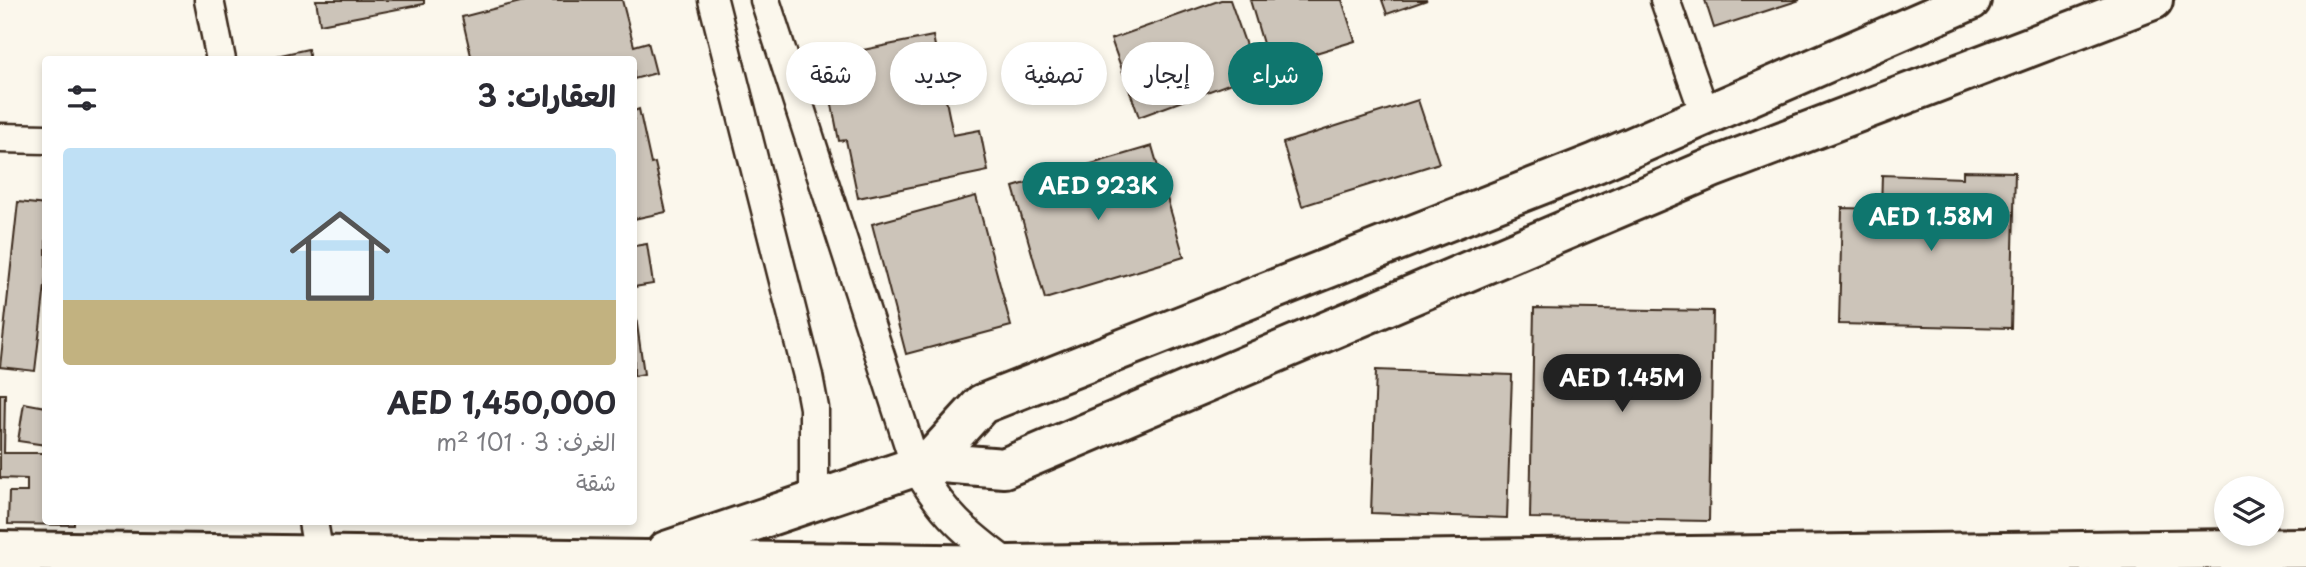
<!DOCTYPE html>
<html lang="ar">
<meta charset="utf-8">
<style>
:root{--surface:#fff;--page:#f2f2f3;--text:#2b2b33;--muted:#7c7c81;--line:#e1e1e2;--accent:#0f766e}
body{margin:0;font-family:"Playpen Sans","Playpen Sans Arabic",sans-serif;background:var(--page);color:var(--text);direction:rtl;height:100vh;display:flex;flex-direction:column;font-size:26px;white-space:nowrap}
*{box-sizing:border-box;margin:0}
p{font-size:23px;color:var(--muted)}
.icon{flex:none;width:38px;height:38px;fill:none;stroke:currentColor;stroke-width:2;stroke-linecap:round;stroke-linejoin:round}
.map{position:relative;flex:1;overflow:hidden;direction:ltr}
.panel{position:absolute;left:42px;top:56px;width:595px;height:469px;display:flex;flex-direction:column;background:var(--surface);border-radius:7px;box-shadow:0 4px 10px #0003;direction:rtl}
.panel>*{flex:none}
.banner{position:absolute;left:658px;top:42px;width:665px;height:63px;direction:rtl;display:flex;gap:14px}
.buttons{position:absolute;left:2214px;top:476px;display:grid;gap:14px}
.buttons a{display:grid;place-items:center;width:70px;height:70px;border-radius:50%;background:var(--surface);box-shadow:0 4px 10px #0003;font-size:35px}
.price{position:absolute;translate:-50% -60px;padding:0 16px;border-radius:24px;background:var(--accent);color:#fff;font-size:23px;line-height:46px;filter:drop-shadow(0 2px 4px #0008)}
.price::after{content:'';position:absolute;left:50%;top:42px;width:21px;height:16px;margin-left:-10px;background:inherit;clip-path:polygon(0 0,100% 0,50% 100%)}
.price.on{background:#222;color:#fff}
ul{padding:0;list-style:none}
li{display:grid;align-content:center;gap:14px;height:371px;padding:0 21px}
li+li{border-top:2px solid var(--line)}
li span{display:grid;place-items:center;height:217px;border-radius:7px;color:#555}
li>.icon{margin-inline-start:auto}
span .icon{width:126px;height:126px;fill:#fffc;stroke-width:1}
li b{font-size:30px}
h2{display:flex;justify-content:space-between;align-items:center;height:84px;padding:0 21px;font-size:30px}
.chip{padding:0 24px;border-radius:32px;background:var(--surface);box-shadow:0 4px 10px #0003;font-size:24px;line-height:63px}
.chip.on{background:var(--accent);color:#fff}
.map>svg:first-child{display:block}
</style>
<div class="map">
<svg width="2306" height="567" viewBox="0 0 2306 567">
<rect width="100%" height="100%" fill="#fbf7ec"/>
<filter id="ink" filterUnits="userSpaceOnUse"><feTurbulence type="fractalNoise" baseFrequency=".0143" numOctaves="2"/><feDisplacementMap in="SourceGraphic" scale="14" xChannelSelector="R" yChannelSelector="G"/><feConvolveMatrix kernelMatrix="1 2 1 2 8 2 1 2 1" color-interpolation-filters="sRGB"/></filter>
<g filter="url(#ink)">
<path fill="#ccc4b9" stroke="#3b2a1e" stroke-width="2" d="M316,0H424V4L320,24Z
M528,0H622L634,46L648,42L656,73L634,79V60H472L462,17Z
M1221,0H1230L1256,74L1139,117L1111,39Z
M1250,0H1342L1355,41L1270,67Z
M1382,0H1427L1387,14Z
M1705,0H1800L1714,28Z
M933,36L953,135L980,130L988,171L858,198L846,140L839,141L823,58Z
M308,49L310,60H276V56Z
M1418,100L1439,163L1302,206L1283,143Z
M639,109L651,164L655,163L666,212L634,219V111Z
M1152,146L1184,257L1045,299L1013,187Z
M1963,171L2015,172L2011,328L1839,324L1842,208L1881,209L1882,175L1963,178Z
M976,196L1011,326L906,354L872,224Z
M18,202L46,205V277L35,371L0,367Z
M647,244L653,284L634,287V246Z
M634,303L644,374L634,376Z
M1534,308L1713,311L1709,521L1530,518Z
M1376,370L1512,375L1507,518L1371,513Z
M0,394H5L4,453H46V522H74V525L8,524L9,492H27V479L0,478Z
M24,403L46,407V445L18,441Z"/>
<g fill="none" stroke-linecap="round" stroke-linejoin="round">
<defs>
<path id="street" d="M209,0L221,60
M713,0L808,376L814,408V500
M765,0L916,467C943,514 966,533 1009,565
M1665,0L1705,114
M0,138L46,139
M313,522L319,555"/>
<path id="primary" d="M929,462L982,404L1596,163L1971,0
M0,551L1009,565L2306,548
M666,551L929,462L1004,468L1712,168L2153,0"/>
</defs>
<use href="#street" stroke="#3b2a1e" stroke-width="33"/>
<use href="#primary" stroke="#3b2a1e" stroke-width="44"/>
<use href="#street" stroke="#fbf7ec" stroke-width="28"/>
<use href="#primary" stroke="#fbf7ec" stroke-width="38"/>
</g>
</g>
</svg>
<div class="buttons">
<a><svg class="icon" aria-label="layers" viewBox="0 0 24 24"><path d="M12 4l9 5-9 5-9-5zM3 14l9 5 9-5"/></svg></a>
</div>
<b class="price" style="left:1098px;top:222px">AED 923K</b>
<b class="price" style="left:1931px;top:253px">AED 1.58M</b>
<b class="price on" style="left:1622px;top:414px">AED 1.45M</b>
<div class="banner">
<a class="chip on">شراء</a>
<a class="chip">إيجار</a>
<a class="chip">تصفية</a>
<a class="chip">جديد</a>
<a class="chip">شقة</a>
</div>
<section class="panel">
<h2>العقارات: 3<svg class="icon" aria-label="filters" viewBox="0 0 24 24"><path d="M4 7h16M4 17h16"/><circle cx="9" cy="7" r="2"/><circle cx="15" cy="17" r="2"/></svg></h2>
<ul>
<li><span style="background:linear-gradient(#bfe0f5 70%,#c2b280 0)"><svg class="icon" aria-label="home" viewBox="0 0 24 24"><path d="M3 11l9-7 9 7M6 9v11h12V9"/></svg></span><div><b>AED 1,450,000</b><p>الغرف: 3 · 101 m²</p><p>شقة</p></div></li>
</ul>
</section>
</div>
